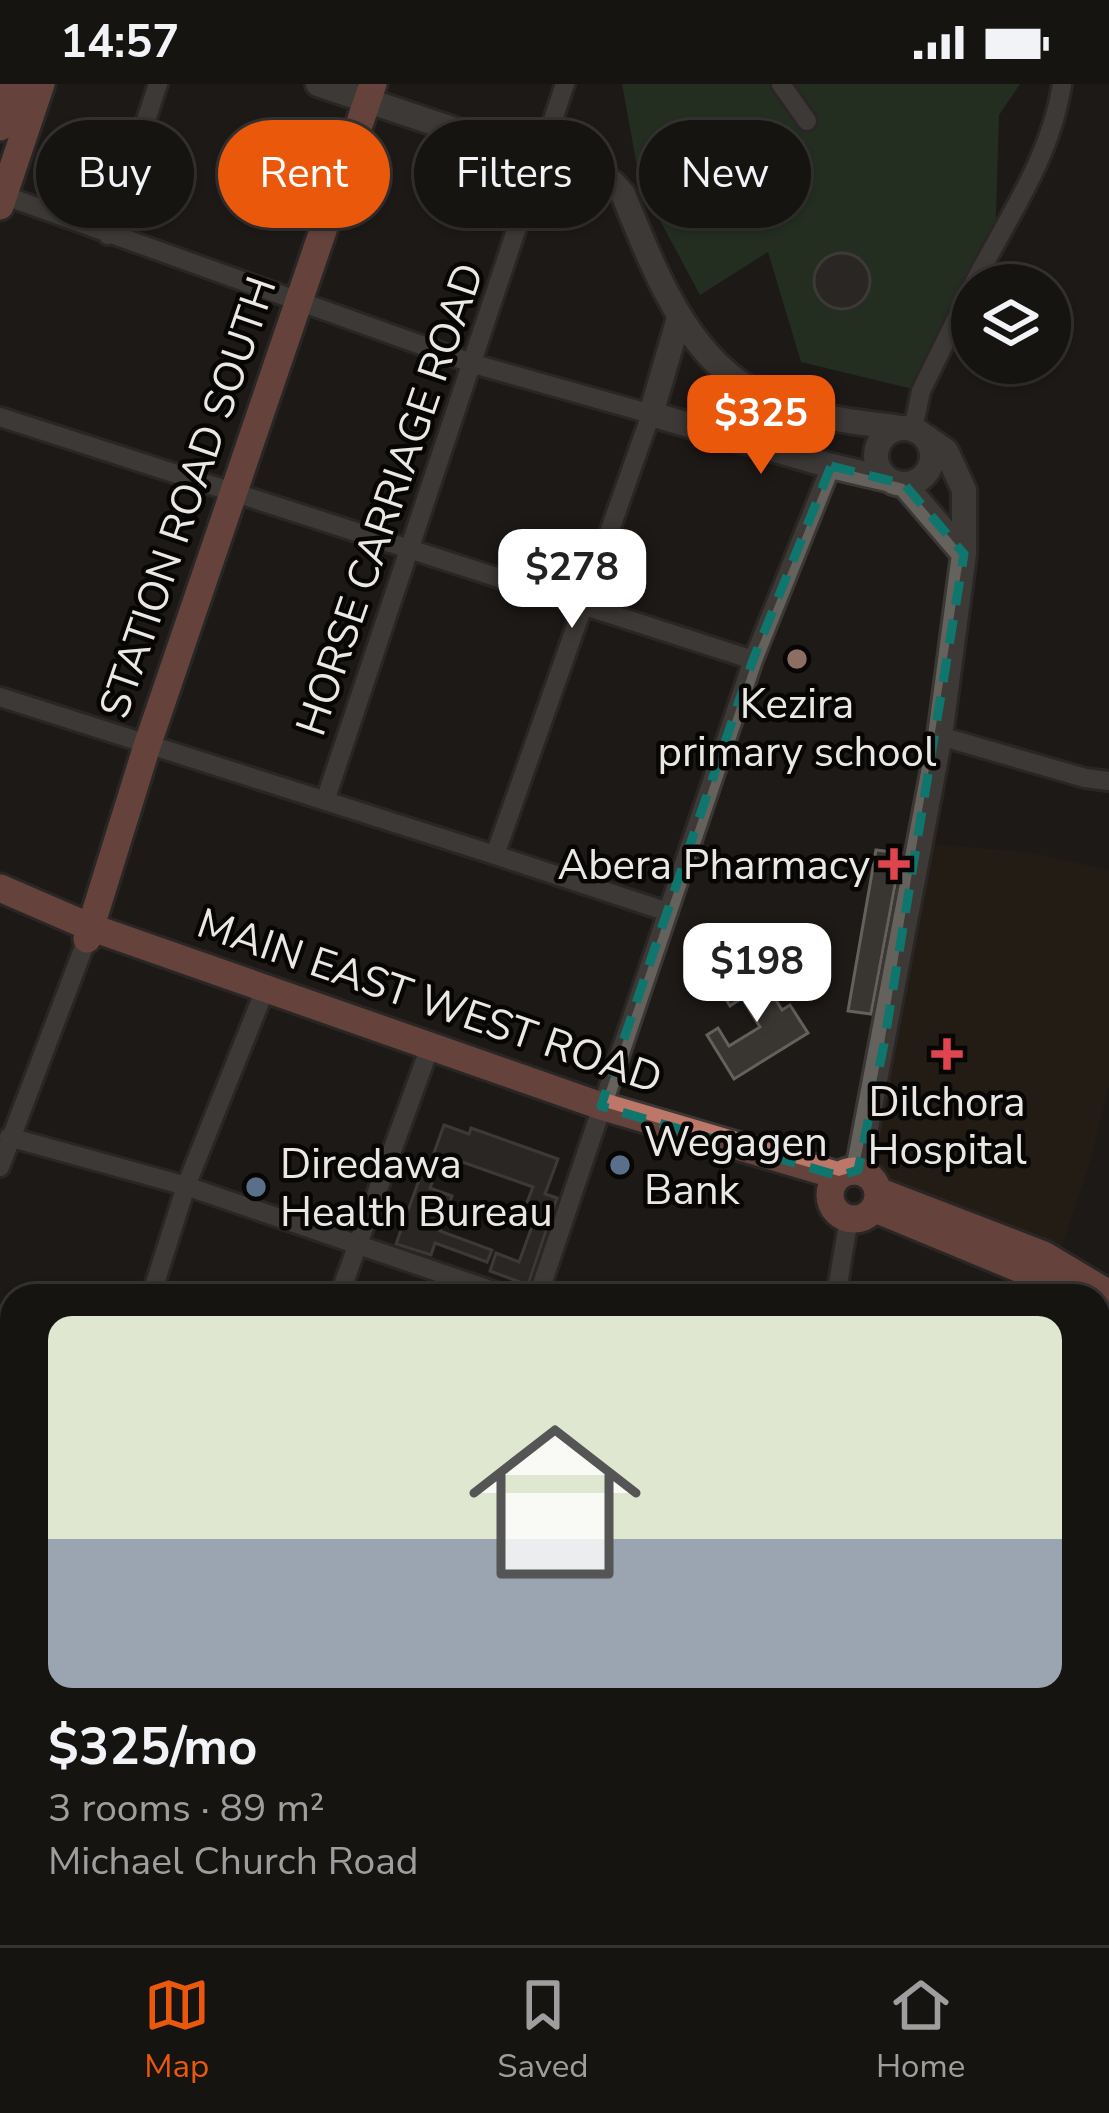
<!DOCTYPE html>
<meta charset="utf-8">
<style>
:root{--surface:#161411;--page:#23211f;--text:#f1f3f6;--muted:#9e9e9f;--line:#353331;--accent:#ea580c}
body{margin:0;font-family:"Nunito Sans",sans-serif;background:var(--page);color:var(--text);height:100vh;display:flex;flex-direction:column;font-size:45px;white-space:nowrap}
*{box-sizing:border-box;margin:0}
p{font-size:39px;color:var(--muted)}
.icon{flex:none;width:66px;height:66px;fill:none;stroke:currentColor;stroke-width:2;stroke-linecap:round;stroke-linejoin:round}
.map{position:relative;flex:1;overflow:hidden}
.panel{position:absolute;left:0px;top:1200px;width:1110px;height:663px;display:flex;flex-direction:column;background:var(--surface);border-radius:36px 36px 0 0;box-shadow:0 3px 9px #0004,0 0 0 3px var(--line)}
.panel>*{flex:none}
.banner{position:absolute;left:36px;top:36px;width:1038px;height:108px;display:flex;gap:24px}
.fabs{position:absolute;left:951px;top:180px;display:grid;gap:24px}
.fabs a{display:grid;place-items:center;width:120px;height:120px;border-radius:50%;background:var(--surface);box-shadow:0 3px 9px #0004,0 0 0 3px var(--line);font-size:60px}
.price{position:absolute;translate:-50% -102px;padding:0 27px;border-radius:24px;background:#fff;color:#222;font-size:39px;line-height:78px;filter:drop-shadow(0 3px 6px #0008)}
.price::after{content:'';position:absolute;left:50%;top:72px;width:36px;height:27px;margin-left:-18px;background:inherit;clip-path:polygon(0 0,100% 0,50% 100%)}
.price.active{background:var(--accent);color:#fff}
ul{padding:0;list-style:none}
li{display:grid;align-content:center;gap:24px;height:636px;padding:0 48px}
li+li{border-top:3px solid var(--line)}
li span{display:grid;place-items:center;height:372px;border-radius:24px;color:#555}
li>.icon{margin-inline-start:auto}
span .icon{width:216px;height:216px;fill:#fffc;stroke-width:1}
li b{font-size:51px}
.pill{padding:0 42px;border-radius:54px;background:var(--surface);box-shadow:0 3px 9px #0004,0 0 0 3px var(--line);font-size:42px;line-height:108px}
.pill.active{background:var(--accent);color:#fff}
.status{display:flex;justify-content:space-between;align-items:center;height:84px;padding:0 60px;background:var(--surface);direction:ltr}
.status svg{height:33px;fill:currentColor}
.dock{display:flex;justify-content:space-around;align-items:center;height:168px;border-top:3px solid var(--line);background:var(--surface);font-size:33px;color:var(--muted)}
.dock a{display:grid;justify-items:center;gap:6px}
.dock .active{color:var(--accent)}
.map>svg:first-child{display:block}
</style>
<div class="status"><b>14:57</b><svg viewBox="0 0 49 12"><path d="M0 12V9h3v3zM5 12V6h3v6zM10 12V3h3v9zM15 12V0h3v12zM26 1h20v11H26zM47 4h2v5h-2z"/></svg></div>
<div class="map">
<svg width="1109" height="1861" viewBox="0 0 1109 1861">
<rect width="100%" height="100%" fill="#1d1a17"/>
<path fill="#2c1f12" d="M930,760L1026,768L1109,786V1001L1091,1075L1060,1168L899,1103L888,1096L887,1088L873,1070Z"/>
<path fill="#2b452b" d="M622,0H1020L999,31L995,163L921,307L801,278L768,168L700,211L640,99Z"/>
<path fill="#393632" stroke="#64605c" stroke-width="3" d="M814 197a28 28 0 1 1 56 0a28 28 0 1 1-56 0Z
M876,766L901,769L871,930L848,927Z
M755,882L782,926L790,921L808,949L734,995L707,951L718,944L729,962L760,943L742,914L730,922L719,904Z
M444,1041L469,1050L471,1044L558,1075L545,1110L557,1114L528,1201L490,1187L496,1169L519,1178L538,1126L526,1121L533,1103L451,1074L447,1083L431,1077Z
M424,1082L437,1086L430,1104L452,1112L440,1147L492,1166L487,1178L435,1159L431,1171L396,1160Z"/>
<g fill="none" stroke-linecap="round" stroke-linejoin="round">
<defs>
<path id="street" d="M781,0L807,37
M0,110L474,280L651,330L495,771L668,828
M108,151L158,0
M973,201C1006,136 1051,74 1062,0
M0,333L753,576L538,1212
M913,345L921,307L972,203
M753,576L831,382
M0,613L495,771
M940,652L1085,694L1109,697
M325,717L565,0
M9,1053L186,1102L508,1212
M0,1083L87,855
M151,1212L186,1102L262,913
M339,1212L431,960
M836,1212L849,1134
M0,1260L12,1263
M1098,1330L1109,1322
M0,1488L12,1492
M1098,1531L1109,1548
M1098,1570L1109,1561
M0,1669L12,1634
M0,1781L12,1785
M201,1851L231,1861
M860,1851L868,1861
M1070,1851L1076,1861
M124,1861L127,1851
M320,1861L323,1851
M695,1861L698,1851"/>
<path id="secondary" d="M318,0L613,99L623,110C655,187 688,282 772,317C811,334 858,338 900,344
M679,234L651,330L831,382L887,395
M876 372a28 28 0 1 1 56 0a28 28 0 1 1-56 0Z
M904,400L964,470
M858,1086L940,652L964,470V406L946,367L926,353"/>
<path id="primary" d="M0,43L14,0
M0,122L41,0
M0,804L90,843L601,1022L839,1092
M87,855L147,662L373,0
M830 1111a24 24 0 1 1 48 0a24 24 0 1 1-48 0Z
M878,1107L1044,1171L1109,1210
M878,1126L1042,1194L1074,1212
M1098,1227L1109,1236"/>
</defs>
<use href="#street" stroke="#3a3735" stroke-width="24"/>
<use href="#secondary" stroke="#3a3735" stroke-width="30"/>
<use href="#primary" stroke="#3a3735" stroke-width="33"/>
<use href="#street" stroke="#65615c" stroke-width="18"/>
<use href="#secondary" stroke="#65615c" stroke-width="24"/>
<use href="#primary" stroke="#bd7768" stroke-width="27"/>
</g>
<path d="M0 0H1109V1861H0ZM831,382L904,400L964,470L884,960L858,1086L839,1092L601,1022L753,576Z" fill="#1d1a17" fill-opacity=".55" fill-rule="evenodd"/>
<path fill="none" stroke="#0f766e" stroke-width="9" stroke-dasharray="24 15" stroke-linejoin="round" d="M831,382L904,400L964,470L884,960L858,1086L839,1092L601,1022L753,576Z"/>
<circle fill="#8d6e63" stroke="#070605" stroke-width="4.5" cx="797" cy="575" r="12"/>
<g fill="#e0444e" stroke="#070605" stroke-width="4.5">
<path d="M888 762h12v12h12v12h-12v12h-12v-12h-12v-12h12z"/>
<path d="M941 952h12v12h12v12h-12v12h-12v-12h-12v-12h12z"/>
</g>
<g fill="#5c6f8a" stroke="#070605" stroke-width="4.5">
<circle cx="620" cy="1081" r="12"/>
<circle cx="256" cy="1103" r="12"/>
</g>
<g text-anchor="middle" stroke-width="9" stroke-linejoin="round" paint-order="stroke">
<g font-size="42" fill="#eae8e5" stroke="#070605">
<text transform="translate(187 413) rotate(-71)" y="15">STATION ROAD SOUTH</text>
<text transform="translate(389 415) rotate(-71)" y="15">HORSE CARRIAGE ROAD</text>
<text transform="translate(430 916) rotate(19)" y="15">MAIN EAST WEST ROAD</text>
</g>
<g font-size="42" fill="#eae8e5" stroke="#070605">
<text x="797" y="634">Kezira<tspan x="797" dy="48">primary school</tspan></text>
<text x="870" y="795" text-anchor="end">Abera Pharmacy</text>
<text x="947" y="1032">Dilchora<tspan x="947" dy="48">Hospital</tspan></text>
<text x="644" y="1072" text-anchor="start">Wegagen<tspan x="644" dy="48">Bank</tspan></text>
<text x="280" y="1094" text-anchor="start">Diredawa<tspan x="280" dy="48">Health Bureau</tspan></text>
</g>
</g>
</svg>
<div class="fabs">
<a><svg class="icon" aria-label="layers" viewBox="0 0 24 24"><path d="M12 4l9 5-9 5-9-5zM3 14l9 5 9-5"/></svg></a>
</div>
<b class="price active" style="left:761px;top:393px">$325</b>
<b class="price" style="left:572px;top:547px">$278</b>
<b class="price" style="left:757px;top:941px">$198</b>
<div class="banner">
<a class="pill">Buy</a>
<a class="pill active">Rent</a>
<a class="pill">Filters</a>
<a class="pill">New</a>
</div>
<section class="panel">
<ul>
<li><span style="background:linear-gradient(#dfe7d0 60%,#9aa5b1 0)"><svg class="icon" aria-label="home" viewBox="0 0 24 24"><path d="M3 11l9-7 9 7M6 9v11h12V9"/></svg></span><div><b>$325/mo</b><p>3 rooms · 89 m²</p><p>Michael Church Road</p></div></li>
</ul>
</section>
</div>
<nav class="dock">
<a class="active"><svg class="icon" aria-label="map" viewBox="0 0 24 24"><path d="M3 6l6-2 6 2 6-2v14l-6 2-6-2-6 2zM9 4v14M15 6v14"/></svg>Map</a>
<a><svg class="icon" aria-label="saved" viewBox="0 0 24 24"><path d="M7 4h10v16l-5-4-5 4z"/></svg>Saved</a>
<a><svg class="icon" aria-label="home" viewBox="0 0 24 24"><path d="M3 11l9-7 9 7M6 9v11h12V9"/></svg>Home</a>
</nav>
